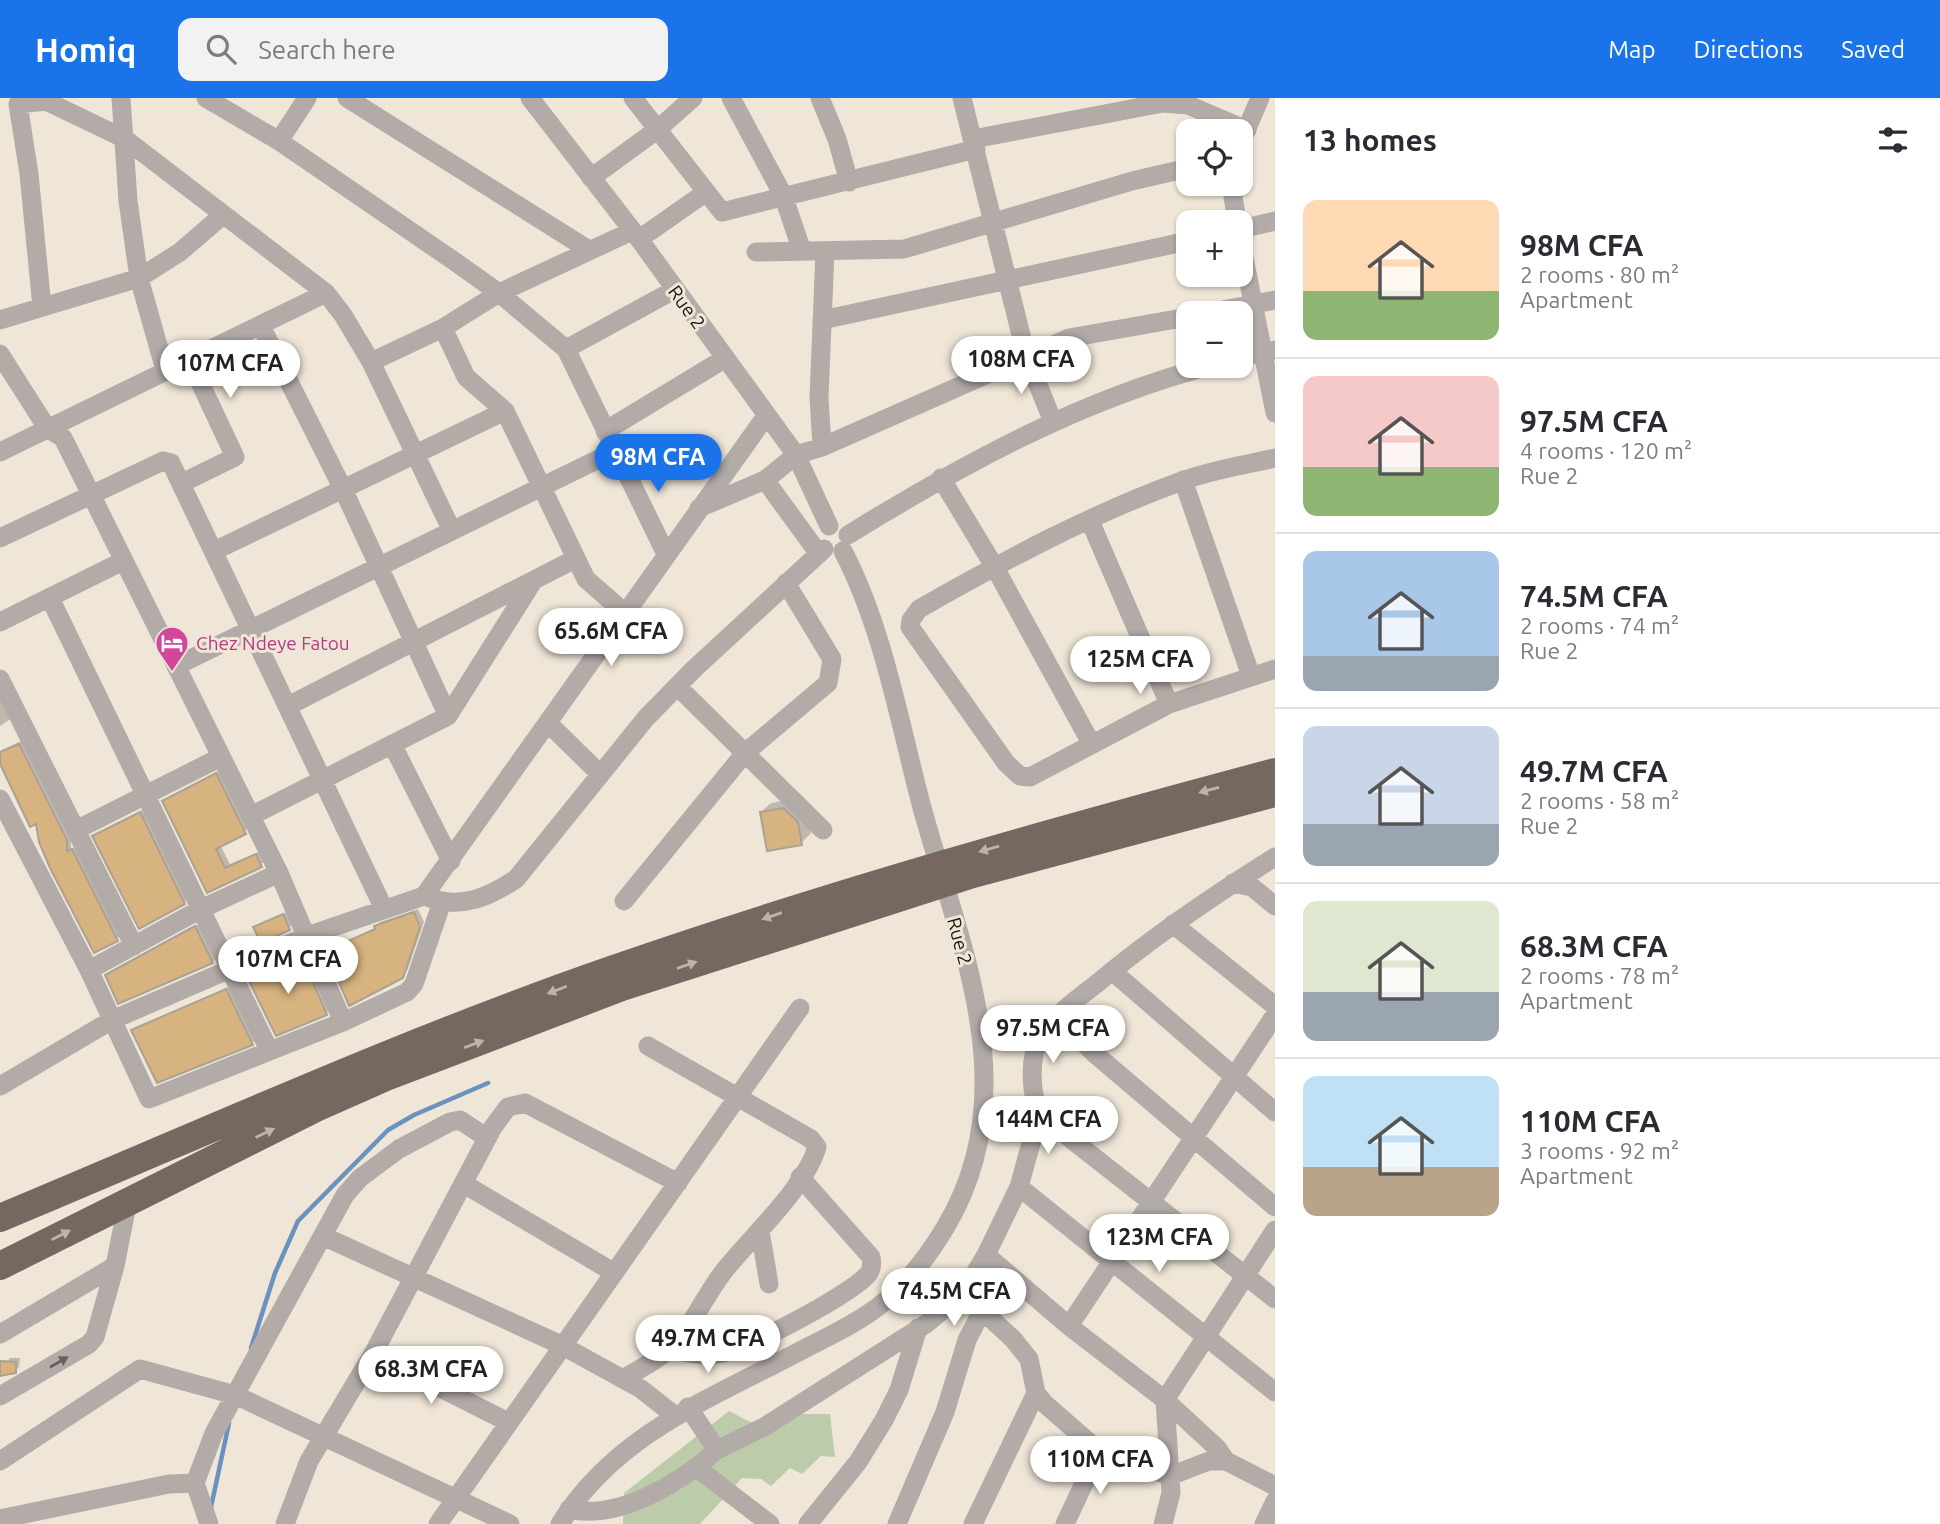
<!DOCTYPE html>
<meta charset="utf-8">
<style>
:root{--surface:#fff;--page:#f2f2f3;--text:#2b2b33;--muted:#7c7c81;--line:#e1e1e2;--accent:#1a73e8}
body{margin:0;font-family:Ubuntu,sans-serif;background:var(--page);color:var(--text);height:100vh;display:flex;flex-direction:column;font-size:26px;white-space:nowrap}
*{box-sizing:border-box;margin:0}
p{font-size:23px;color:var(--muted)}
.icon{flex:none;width:38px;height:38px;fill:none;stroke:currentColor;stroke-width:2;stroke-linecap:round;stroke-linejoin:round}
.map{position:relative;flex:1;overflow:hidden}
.drawer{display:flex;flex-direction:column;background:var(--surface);width:665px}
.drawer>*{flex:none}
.fabs{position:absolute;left:1176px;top:21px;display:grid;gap:14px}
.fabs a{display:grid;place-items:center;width:77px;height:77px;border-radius:14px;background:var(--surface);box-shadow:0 2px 5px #0004;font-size:35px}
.price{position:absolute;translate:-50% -60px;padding:0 16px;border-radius:24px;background:#fff;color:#222;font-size:23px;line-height:46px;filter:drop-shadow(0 2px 4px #0008)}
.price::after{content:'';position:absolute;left:50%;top:42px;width:21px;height:16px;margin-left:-10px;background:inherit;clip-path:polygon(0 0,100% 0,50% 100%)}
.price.selected{background:var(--accent);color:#fff}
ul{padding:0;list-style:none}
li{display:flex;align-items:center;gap:21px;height:175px;padding:0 28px}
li+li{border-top:2px solid var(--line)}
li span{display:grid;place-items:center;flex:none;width:196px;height:140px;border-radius:14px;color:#555}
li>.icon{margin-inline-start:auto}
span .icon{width:84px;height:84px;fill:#fffc;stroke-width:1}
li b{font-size:30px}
h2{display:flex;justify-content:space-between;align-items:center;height:84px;padding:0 28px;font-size:30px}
header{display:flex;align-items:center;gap:42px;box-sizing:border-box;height:98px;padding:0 35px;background:var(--accent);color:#fff}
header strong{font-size:33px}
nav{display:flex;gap:38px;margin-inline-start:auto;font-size:24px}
.search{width:490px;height:63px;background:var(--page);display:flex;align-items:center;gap:18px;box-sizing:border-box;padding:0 24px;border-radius:14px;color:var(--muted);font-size:26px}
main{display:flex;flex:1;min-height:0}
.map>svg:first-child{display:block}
</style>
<header>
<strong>Homiq</strong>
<div class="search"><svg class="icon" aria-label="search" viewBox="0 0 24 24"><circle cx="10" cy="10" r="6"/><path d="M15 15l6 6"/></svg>Search here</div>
<nav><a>Map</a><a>Directions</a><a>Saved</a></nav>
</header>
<main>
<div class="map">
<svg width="1275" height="1426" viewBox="0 0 1275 1426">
<rect width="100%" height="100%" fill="#efe6d7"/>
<path fill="#bcccaa" d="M729,1313L750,1324L795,1316H830L835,1359L821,1358L802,1376L790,1370L771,1388L761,1381L742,1380L700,1426H623L624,1395Z"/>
<path fill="#0003" d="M0,596L12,620L0,628Z
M23,642L71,737V751L76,748L121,837L116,841L0,662L2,652Z
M220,672L249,730L220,747L230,766L261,753L266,763L207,793L164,703Z
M793,701L807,715L811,735L801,745L761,714L771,705Z
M144,711L188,800L184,805L94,738Z
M418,811L424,824L407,873L402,878L328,853L377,830L380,824Z
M288,813L293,826L289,830H255Z
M200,825L217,859L212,864L107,878Z
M306,856L330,911L326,916L250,882Z
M231,888L256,941L252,945L133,933Z
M10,1260H20L19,1269L15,1273L0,1272Z"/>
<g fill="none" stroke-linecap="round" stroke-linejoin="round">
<path stroke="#6a92be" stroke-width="4.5" d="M251,1250L275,1175L298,1123L388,1032L414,1017L488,985
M211,1409L229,1325"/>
</g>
<path fill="#d6b37f" stroke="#aba194" stroke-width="2" d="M19,646L67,742V753L72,751L118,843L94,855L50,770L39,744L36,726L30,729L0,666V654Z
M216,675L246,736L216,751L225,770L256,756L262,769L207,795L162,703Z
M783,710L798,724L802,747L767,753L760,714Z
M140,714L185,806L139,831L92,738Z
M414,814L420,829L403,880L349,908L326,853L375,831L374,828Z
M283,816L290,832L261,845L253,829Z
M195,828L213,865L118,906L105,877Z
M302,859L327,917L276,938L248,881Z
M226,891L253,947L157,985L131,932Z
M0,1263L16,1264V1275L0,1278Z"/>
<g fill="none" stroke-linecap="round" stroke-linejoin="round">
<path stroke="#b3aba8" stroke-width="19" d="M121,0L128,103L139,180L165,272
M206,0L279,43L454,163L499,195L566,251L666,456
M347,0L589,152
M530,0L639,141L796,357L829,428
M633,0L722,114L976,51
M731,0L783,97L802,153
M820,0L837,41L849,84
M962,0L1026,257L1053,324
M973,41L1163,5L1188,7L1247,32
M279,43L307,0
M1241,44L1260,0
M591,80L658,31L693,0
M1231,86L1237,124
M1241,131L1275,123
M639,141L705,95
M1241,145L1275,315
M756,154L904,151L1132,83L1188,70
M42,209L29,76L18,6L46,3L125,41L326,195L343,217L371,264L452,433
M1207,215L1275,202
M0,222L139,180L180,154L223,117
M822,222L1188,143
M261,228L343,391L448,618
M443,230L466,279L505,313L586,481L625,515
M566,251L674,192
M0,256L47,330L63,340L279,775L343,924
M1241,259L1275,252
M371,264L443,230L499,195L632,133
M605,333L724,261
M822,349L819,300L825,153
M0,354L326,195
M1275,360C1245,367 1211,372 1182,383C1091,416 1003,463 919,511L911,522L910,529L1006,665L1020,678L1030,679L1169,606L1275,571
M941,380L994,468L1091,645
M765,382L796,357L822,349L1069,240L1188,219
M1183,382L1251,578
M182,385L235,359L189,261
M699,410L765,382L819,456
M1090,423L1169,606
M848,437C961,367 1080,302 1209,268
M0,440L163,363L171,365L384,811
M214,453L505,313
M50,500L269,952
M0,524L123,463
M176,568L615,353
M0,581L134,848
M677,588L823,732
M288,608L575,461
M548,625L599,675
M392,646L451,763
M0,701L89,872L149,1001L343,924L407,894L414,886L442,804
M251,718L448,618L532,485
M76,732L221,659
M1275,759C1214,797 1155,837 1100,883C1080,899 1055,916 1041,938C1028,960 1031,993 1039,1016L1275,1201
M1233,785L1252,789L1275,808
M430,800C462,811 489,799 516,781L646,620L694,571L824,451
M624,803L745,655L828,585L832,561L786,485
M1173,826L1275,908
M89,872L201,811L279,775
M1112,873L1275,1014
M1058,918L1095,956L1275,1109
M0,988L112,922L307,838L424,798L766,318
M1039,1016L1019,1089L986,1157L1069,1228L1165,1302L1217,1350L1226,1363
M464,1086L613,1174
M1019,1089L1275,1294
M760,1133L769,1186
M325,1139L561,1247L641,1291L674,1317
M986,1157L963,1195L1013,1241L1029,1261L1036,1295L1045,1306L1099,1353L1170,1378L1209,1363H1226L1275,1388
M1069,1228L1275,917
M0,1236L115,1168
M669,1251C687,1255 705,1259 723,1255C749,1250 854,1195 869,1175C872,1170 872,1164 871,1159L800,1079
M373,1256L508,1324
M623,1281C639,1271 659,1262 672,1248C694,1226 705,1197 724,1173C751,1139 805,1090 817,1049L811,1041L648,948
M0,1298L89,1246L95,1239L115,1168L128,1102
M688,1309L717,1352L764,1329L926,1226L963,1195
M0,1363L140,1271L235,1297L510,1426
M697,1370L770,1426
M195,1385L209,1426
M569,1411C619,1423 681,1384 717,1352
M0,1421L169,1386L195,1385L214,1335L345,1097L360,1080L399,1051L450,1024L460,1022L487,1040
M285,1426L309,1363L373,1256L493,1029L508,1009L525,1005L678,1085
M438,1426L800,910
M560,1426C616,1335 716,1298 806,1250C831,1237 857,1225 879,1208C907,1186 927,1160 945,1130C1028,993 959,846 921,706C899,622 883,530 843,453
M808,1426L858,1364L884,1322L899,1292L918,1230
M897,1426L945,1314L967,1242L982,1213
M973,1426L1036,1295
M1065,1426L1099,1353
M1163,1426L1171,1395L1165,1302L1275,1132
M1264,1426L1275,1403"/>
<path stroke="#766761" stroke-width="28" d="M0,1120C202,1036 403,944 611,872C830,796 1051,734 1275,674
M0,1168L316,1010L386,979L622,889L973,776L1275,695"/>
</g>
<defs><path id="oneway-solid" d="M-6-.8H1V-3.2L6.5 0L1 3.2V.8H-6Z" transform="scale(1.75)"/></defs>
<g fill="#bfb3a8">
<use href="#oneway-solid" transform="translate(1209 692) rotate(165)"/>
<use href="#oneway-solid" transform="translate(989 751) rotate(164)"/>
<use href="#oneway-solid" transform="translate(772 818) rotate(161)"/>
<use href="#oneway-solid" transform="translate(687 867) rotate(-19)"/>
<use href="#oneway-solid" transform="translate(557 892) rotate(159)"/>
<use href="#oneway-solid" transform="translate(474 946) rotate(-21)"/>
<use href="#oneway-solid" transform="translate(265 1035) rotate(-26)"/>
<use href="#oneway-solid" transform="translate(61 1137) rotate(-27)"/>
</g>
<use fill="#67615d" href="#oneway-solid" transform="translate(59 1264) rotate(-30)"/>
<defs>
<symbol id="hotel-pin" viewBox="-11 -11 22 30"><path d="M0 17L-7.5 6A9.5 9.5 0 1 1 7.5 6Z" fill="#d1479c" stroke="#efe6d7"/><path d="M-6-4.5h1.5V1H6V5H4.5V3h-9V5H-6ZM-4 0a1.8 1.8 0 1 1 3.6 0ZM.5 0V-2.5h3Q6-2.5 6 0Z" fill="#fff"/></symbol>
</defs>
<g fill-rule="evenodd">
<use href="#hotel-pin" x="153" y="526" width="38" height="52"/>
</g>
<g text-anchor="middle" stroke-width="6" stroke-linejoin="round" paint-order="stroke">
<g font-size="19" fill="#1b1712" stroke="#efe6d7">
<text transform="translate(687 209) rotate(54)" y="7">Rue 2</text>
<text transform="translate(960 843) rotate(75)" y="7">Rue 2</text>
</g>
<g font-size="19" fill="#b23c85" stroke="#efe6d7" text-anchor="start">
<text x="196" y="552">Chez Ndeye Fatou</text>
</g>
</g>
</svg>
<div class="fabs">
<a><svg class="icon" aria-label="locate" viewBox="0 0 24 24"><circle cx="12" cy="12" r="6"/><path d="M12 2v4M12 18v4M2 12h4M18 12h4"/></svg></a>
<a>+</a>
<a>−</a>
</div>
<b class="price" style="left:1021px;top:298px">108M CFA</b>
<b class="price" style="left:230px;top:302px">107M CFA</b>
<b class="price selected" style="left:658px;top:396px">98M CFA</b>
<b class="price" style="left:611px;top:570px">65.6M CFA</b>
<b class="price" style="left:1140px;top:598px">125M CFA</b>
<b class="price" style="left:288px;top:898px">107M CFA</b>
<b class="price" style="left:1053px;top:967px">97.5M CFA</b>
<b class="price" style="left:1048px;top:1058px">144M CFA</b>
<b class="price" style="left:1159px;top:1176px">123M CFA</b>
<b class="price" style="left:954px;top:1230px">74.5M CFA</b>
<b class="price" style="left:708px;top:1277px">49.7M CFA</b>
<b class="price" style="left:431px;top:1308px">68.3M CFA</b>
<b class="price" style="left:1100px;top:1398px">110M CFA</b>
</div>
<section class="drawer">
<h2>13 homes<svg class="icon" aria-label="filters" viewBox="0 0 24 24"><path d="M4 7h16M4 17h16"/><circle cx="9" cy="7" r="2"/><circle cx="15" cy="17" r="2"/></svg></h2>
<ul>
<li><span style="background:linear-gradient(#ffd9b3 65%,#8fb573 0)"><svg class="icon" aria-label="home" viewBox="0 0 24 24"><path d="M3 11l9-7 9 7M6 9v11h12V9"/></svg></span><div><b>98M CFA</b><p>2 rooms · 80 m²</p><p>Apartment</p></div></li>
<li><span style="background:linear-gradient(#f6c9c9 65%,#8fb573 0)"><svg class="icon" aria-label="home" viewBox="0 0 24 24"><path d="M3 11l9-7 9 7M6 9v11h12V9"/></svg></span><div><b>97.5M CFA</b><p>4 rooms · 120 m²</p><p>Rue 2</p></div></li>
<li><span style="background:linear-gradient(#a9c7e8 75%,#9aa5b1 0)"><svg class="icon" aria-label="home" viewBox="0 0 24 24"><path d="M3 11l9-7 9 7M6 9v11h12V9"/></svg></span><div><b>74.5M CFA</b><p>2 rooms · 74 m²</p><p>Rue 2</p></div></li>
<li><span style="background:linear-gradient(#c9d6e8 70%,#9aa5b1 0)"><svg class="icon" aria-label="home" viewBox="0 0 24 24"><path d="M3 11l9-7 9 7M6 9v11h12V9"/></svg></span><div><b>49.7M CFA</b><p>2 rooms · 58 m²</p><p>Rue 2</p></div></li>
<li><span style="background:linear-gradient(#dfe7d0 65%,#9aa5b1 0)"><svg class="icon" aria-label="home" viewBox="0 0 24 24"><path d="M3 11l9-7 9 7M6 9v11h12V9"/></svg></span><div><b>68.3M CFA</b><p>2 rooms · 78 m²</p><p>Apartment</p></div></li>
<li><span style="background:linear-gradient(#bfe0f5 65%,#b9a48a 0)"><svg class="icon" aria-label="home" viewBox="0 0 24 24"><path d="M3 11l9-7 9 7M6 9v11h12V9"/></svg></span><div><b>110M CFA</b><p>3 rooms · 92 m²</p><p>Apartment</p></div></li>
</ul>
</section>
</main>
